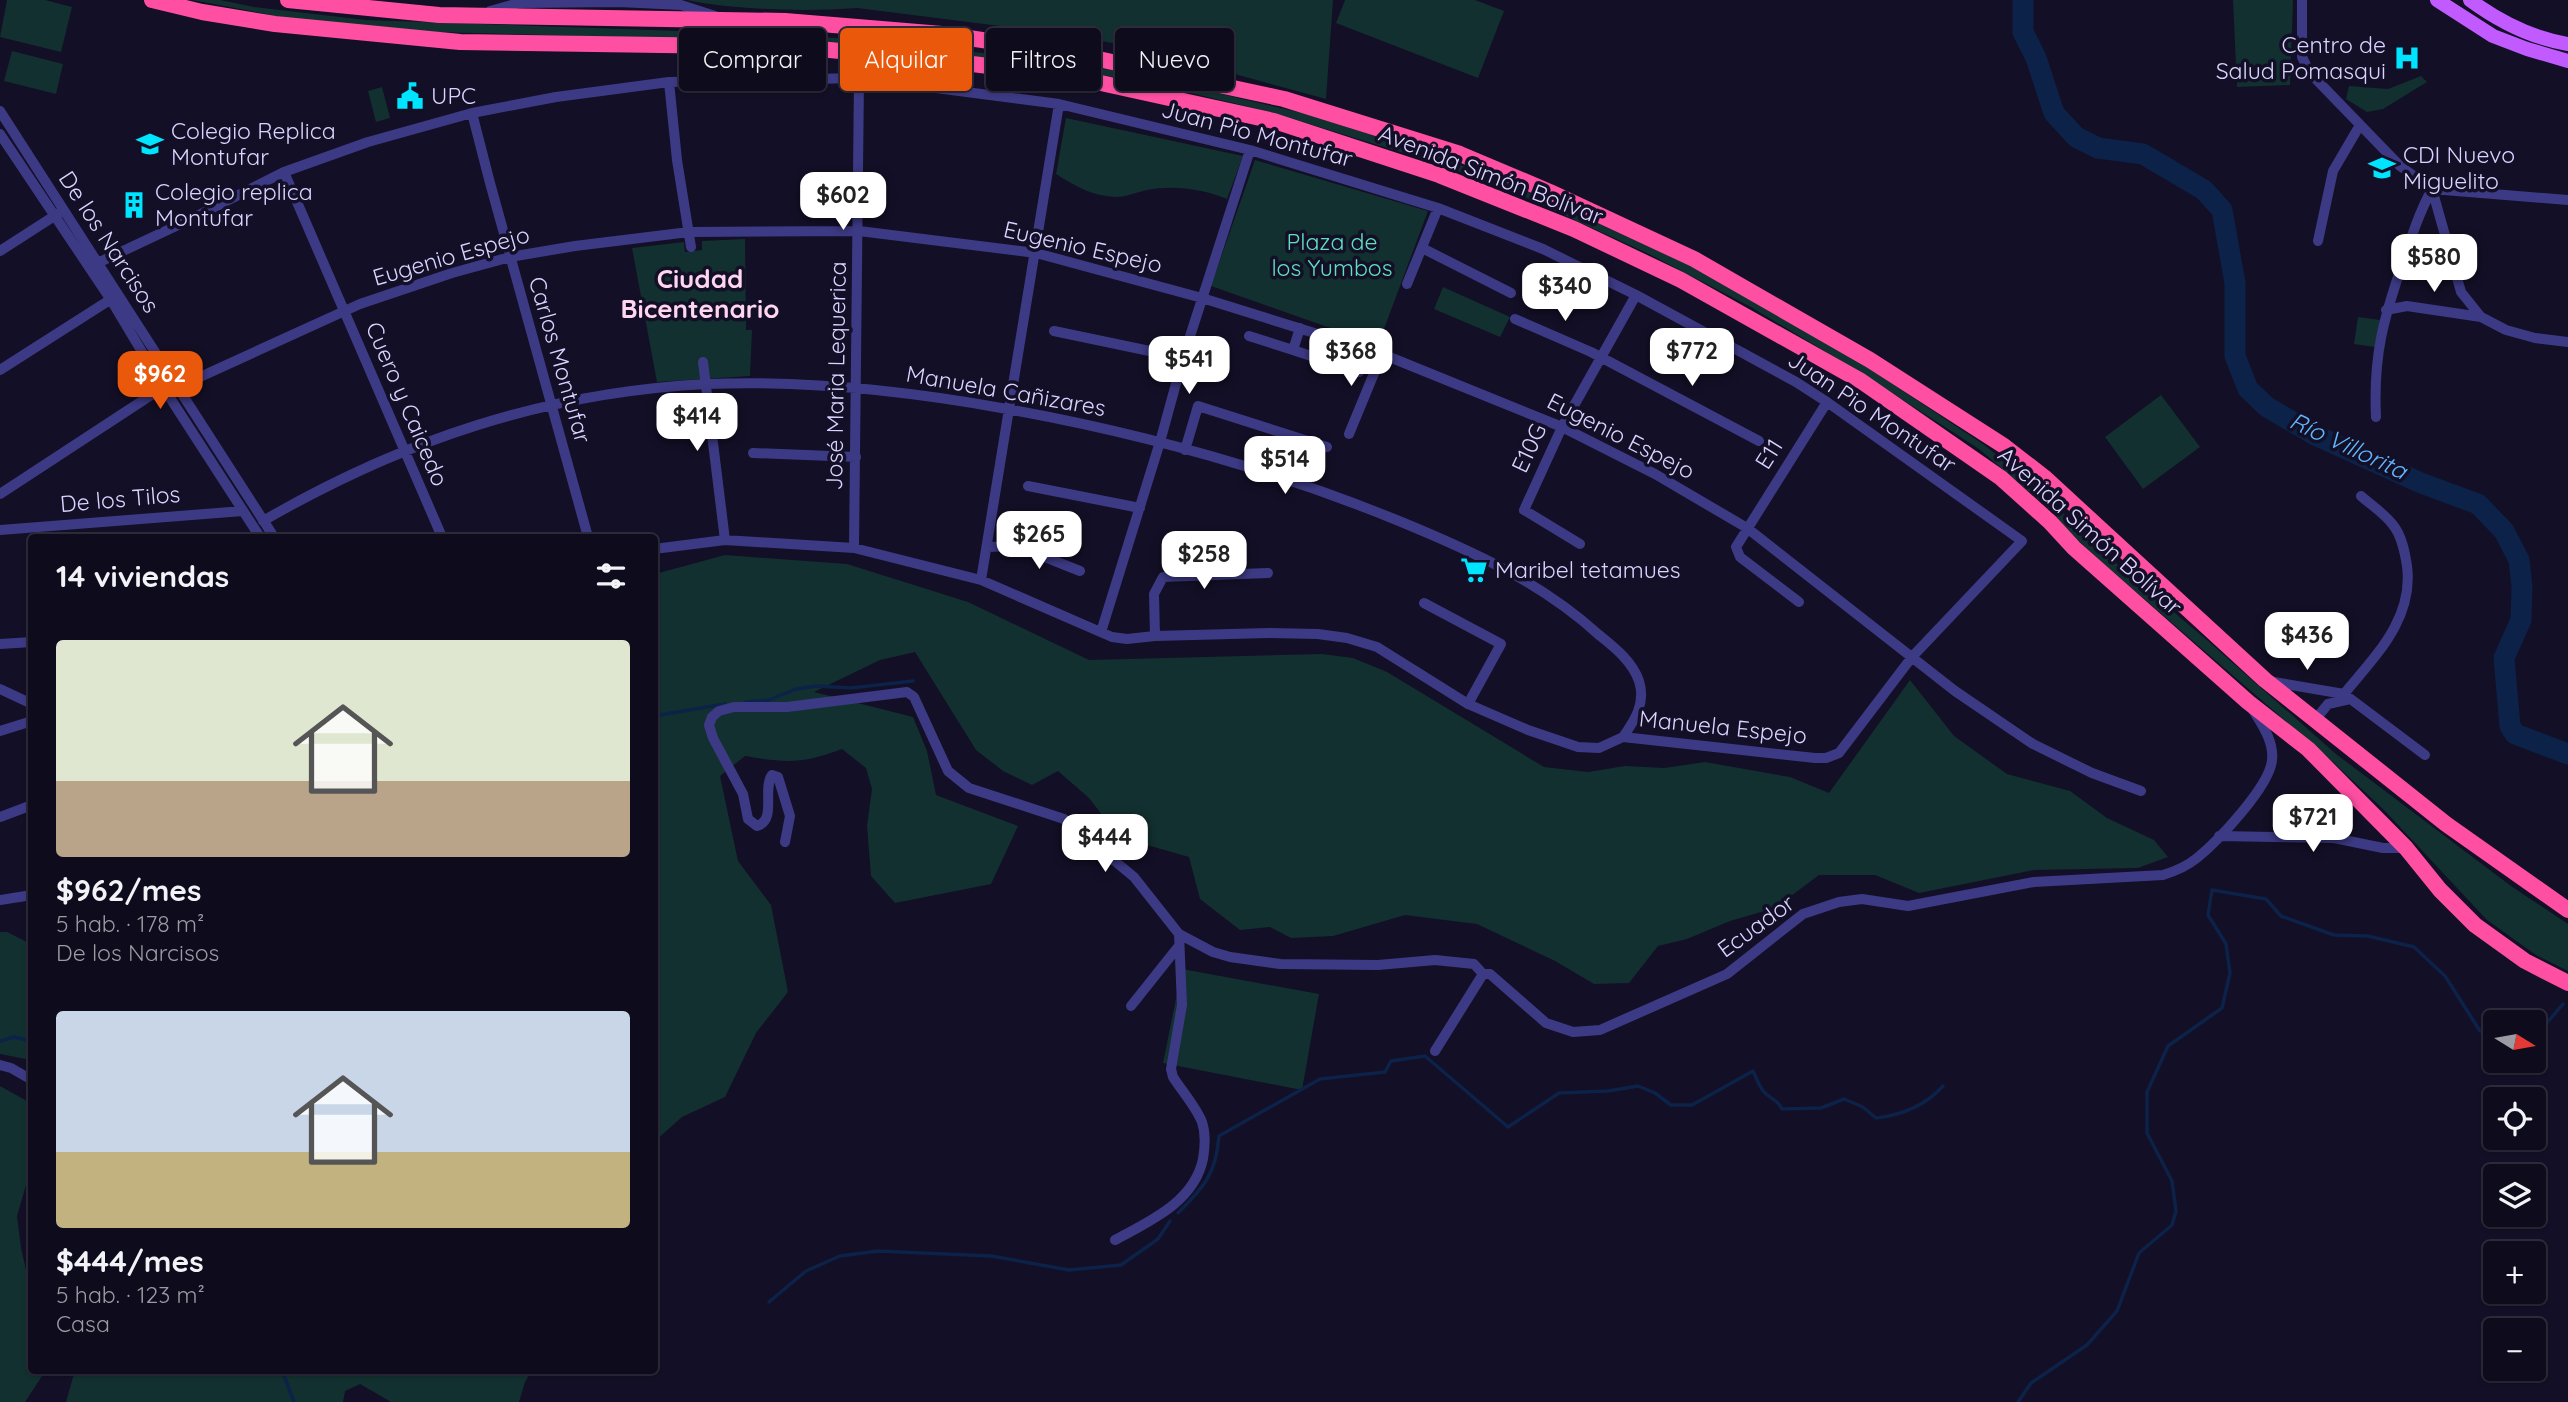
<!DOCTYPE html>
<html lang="es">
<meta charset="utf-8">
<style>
:root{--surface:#0e0b1c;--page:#171425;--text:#f1f3f6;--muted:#9b9ba3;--line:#2e2b3b;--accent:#ea580c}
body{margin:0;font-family:Quicksand,sans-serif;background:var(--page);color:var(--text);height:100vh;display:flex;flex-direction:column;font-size:26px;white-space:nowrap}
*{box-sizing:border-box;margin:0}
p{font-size:23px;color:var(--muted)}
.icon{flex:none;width:38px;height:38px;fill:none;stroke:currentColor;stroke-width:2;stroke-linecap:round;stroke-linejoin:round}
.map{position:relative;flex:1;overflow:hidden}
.sheet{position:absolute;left:28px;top:534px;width:630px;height:840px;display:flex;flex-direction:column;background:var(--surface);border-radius:7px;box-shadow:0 2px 5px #0004,0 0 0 2px var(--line)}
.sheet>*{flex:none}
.banner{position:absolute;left:679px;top:28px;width:665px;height:63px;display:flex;gap:14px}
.needle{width:46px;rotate:101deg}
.fabs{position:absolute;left:2483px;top:1010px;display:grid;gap:14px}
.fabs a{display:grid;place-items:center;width:63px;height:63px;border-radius:7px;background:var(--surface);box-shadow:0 2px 5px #0004,0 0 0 2px var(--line);font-size:35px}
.price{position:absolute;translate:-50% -60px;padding:0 16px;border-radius:14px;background:#fff;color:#222;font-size:23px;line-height:46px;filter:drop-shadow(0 2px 4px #0008)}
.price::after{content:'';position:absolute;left:50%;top:42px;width:21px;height:16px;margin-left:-10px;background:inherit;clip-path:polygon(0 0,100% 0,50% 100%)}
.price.current{background:var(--accent);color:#fff}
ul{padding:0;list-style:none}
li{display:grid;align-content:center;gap:14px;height:371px;padding:0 28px}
li span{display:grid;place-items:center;height:217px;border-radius:7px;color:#555}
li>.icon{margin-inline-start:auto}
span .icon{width:126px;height:126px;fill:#fffc;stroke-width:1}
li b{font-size:30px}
h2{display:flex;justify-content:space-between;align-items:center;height:84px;padding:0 28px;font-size:30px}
.pill{padding:0 24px;border-radius:7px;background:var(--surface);box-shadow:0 2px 5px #0004,0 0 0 2px var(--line);font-size:24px;line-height:63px}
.pill.current{background:var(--accent);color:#fff}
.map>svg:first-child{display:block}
</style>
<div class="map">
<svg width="2568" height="1402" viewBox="0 0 2568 1402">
<rect width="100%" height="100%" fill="#130f26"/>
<path fill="#12302f" d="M7,0H45L72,7L61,52L0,37Z
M192,0H220L254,7L366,20L737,33L875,40L1075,64L1146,76L1310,115L1439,157L1511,184L1687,264L1862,364L1983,444L2032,483L2111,559L2208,641L2336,754L2511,886L2568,924V971L2536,955L2487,920L2385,811L2332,761L2106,566L2065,528L2054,513L1979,449L1858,371L1749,306L1649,254L1509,190L1436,163L1271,112L1144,82L1036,64L840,43L434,32L293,19Z
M686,0H1333L1326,99L1136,47L1048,32L857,8C804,12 737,10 686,0Z
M1345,0H1475L1504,11L1478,78L1336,23Z
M2233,0H2293L2290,85L2237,87Z
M12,51L63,64L56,94L4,81Z
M2421,76L2427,82L2383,109L2367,112L2346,99L2349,86L2388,89Z
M382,87L390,118L376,122L368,91Z
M1066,118L1243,156L1227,199C1203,189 1173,185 1147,190C1137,192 1127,197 1116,197C1092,196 1075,186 1056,174Z
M1255,160L1428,211L1378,345L1211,286Z
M745,239L746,330H752L750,376L657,382L632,248L684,242L685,252L702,250V241Z
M1443,287L1510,317L1500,337L1434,309Z
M2358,317L2380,320L2375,347L2354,344Z
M2161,395L2200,447L2143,489L2105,437Z
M725,555L847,564L968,602L1089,660L1322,654L1353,658L1387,672L1544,767L1588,772L1625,766L1664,768L1705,762L1790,777L1829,793L1910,680L1954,736L2007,774L2070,791L2107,818L2154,840L2168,857L2138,868L2034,870L1919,893L1875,875H1819L1775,908L1730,921L1687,939L1658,946L1629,983L1594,984L1555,961L1477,924L1405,915L1333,936L1291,938L1270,927L1240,930L1200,899L1189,857L1119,837L1089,798L1058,771L1032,785L1003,771L976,750L915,652L880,660L814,692L913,717L927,751L936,795L1018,826L991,884L895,903L871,876L867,826L872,789L866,768L842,749C802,764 786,763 745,756L720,776L738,861L771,905L788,992L756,1033L725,1097L682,1117L655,1141V574Z
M0,932H7L31,944V1060L0,1054Z
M1182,969L1319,994L1302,1090L1163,1063Z
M0,1086L27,1101L31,1107V1168L17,1216L21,1248L27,1274L31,1275L32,1370H46L25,1402H0Z
M75,1370H532L525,1382L519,1402H391L360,1384L345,1391L343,1402H66Z"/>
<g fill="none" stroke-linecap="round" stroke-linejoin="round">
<path stroke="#0c2248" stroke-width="3.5" d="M746,702L769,700L796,689L816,686L851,688L913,681
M654,716L725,704
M2534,1038L2563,1004
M0,1041L14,1037L32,1041
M1178,1213C1204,1187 1216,1174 1219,1136L1320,1079L1385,1072L1391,1061L1425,1056L1508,1127L1559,1093L1608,1091L1638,1086L1655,1093L1671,1105H1692L1753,1071C1757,1079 1759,1087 1765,1093C1772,1100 1778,1100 1782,1109L1821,1108L1844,1099L1863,1107L1876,1118C1902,1115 1925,1106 1943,1086
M769,1302L806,1271L840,1256L878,1251L991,1256L1069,1270L1121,1265L1158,1239L1170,1221
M282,1370L294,1402
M2018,1402L2031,1383L2087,1345L2117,1311L2139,1253L2172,1225L2176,1211L2172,1181L2147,1133V1092L2168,1046L2222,1008L2230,973L2226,944L2208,915L2212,890L2266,899L2281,916L2334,935L2368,936L2414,947L2445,976L2480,1031L2496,1038"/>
<path stroke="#0c2248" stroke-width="21" d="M2023,0V32L2036,58L2054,113L2076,137L2098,148L2143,154L2204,190L2222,210L2235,283V356L2248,389L2267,407L2315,435L2421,483L2478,504L2504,531L2519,560L2522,587L2521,620L2504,658L2510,726L2515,734L2568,754"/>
<path stroke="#3d3a85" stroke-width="10" d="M2302,0V57L2310,73L2400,166L2432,189L2461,292L2481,317L2506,330L2535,338L2568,342
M490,11L519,3L619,2L681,5L715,16
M669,82L677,160L691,247
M0,111L274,537
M472,113L490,183L588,537
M0,134L111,300L163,387L260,537
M284,172L442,537
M2432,189L2568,200
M2318,241L2333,171L2360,125
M1422,248L1511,293
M0,251L59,213
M89,267L191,219L284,172L368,142L472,113L556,97L669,82L859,78L1059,104L1250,150L1438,208L1543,249L1636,295L1796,382L1827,402L2022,541L1912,657L1839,753L1826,758H1815L1623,737L1599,748L1578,747L1528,730L1468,704L1377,647L1347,638L1318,634L1269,633L1155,636L1127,639L1112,637L981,580L854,548L725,540L654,549
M1407,284L1438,208
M2386,310L2407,306L2481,317
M1515,319L1591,352L1759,441
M1300,328L1293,350L1359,372
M1054,331L1183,358
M1249,336L1293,350
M703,362L725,540
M0,370L116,296
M178,387L360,304L452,273L510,257L575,246L689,232L859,231L1036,253L1202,298L1382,354L1562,427L1655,474L1747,528L1955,691L2033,744L2092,773L2141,791
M2376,417C2373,354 2384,317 2404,259C2412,235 2420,211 2432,189
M1349,434L1382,354
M1185,450L1198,406L1327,447
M753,453L856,457
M1028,486L1140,508
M0,494L168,384
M263,521C403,440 546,392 708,384C809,380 908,391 1007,409C1141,433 1274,470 1399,521C1472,551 1541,582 1599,635C1615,648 1632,661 1639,681C1646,703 1635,720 1623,737
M0,530L243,511
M1580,544L1524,510L1562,427L1636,295
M987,547L1017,546L1080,571
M854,548L859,78
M981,580L1059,104
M1799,602L1740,557L1736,547L1827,402
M1424,603L1501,644L1468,704
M1101,632L1160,442L1183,358L1250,150
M1155,636L1154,594L1163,577L1268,573
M0,644L32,642
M2268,681L2344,694L2425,755
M0,689L32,704
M2344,694C2375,656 2414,619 2407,566C2405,553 2402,536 2393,525C2385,514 2371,505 2361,496
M2315,720L2328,704L2350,699
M0,731L32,721
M0,817L32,805
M2219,836L2334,838L2383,848H2406
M785,842L790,816L778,777L772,775C762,789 777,820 757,826L748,819L743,794L713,738L709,725L712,717L719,711L734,707H787L907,692L914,697L948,771L969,788L1064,819L1134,877L1179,934L1213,952L1230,957L1280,964L1378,965L1435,960L1474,964L1483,974H1490L1546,1023L1573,1032L1600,1030L1727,974L1803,914L1839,902L1862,899L1908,906L2034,882L2163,875C2176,871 2186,867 2197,858C2218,841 2270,786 2272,760C2274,741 2262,725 2253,710
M0,900L32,895
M1131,1006L1178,947
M1435,1051L1483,974
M0,1065L11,1068L32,1080
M1115,1240C1150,1221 1194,1202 1203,1159C1205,1147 1206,1134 1202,1122C1196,1107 1182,1091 1173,1077L1171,1069L1182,1005L1179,934"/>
<path stroke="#c25bff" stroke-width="14" d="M2437,0L2493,36L2527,49L2568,61
M2470,0C2500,22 2531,38 2568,44"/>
<path stroke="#ff4fa3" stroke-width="16" d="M152,0L202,12L275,24L460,42L798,47L956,62L1069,76L1274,121L1439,175L1574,229L1681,280L1861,381L2001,478L2050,522L2074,548L2248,702L2308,749L2406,848L2440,890L2475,925L2525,961L2568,983
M288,0L439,15L785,21L942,34L1075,54L1284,99L1460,154L1550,192L1694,259L1870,360L2004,446L2044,477L2265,680L2446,824L2568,910"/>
</g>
<defs>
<symbol id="hospital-bare" viewBox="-9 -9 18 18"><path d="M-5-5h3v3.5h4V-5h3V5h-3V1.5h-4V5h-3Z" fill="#00e5ff" stroke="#130f26" stroke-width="2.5" paint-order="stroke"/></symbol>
<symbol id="civic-bare" viewBox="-9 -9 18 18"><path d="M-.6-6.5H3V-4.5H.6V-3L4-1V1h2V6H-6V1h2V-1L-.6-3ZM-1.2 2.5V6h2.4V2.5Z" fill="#00e5ff" stroke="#130f26" stroke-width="2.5" paint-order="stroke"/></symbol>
<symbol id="university-bare" viewBox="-9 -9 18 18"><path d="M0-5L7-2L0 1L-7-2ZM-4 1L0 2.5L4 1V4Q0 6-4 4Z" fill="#00e5ff" stroke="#130f26" stroke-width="2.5" paint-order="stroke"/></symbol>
<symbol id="school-bare" viewBox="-9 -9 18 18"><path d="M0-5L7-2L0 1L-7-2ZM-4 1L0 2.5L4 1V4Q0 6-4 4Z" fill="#00e5ff" stroke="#130f26" stroke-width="2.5" paint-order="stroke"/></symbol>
<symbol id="building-bare" viewBox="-9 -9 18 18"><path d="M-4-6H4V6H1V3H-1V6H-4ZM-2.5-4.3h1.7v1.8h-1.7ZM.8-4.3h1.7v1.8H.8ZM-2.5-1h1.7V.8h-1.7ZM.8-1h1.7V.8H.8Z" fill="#00e5ff" stroke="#130f26" stroke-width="2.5" paint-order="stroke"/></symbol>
<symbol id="supermarket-bare" viewBox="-9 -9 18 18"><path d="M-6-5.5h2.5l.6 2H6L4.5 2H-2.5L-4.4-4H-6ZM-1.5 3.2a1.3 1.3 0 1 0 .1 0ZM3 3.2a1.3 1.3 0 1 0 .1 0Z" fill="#00e5ff" stroke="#130f26" stroke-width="2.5" paint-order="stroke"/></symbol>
</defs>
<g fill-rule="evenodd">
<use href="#hospital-bare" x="2388" y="39" width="38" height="38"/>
<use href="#civic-bare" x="391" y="77" width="38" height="38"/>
<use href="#university-bare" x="131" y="125" width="38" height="38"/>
<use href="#school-bare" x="2363" y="149" width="38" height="38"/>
<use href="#building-bare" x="115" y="186" width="38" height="38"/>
<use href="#supermarket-bare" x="1455" y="551" width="38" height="38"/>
</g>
<g text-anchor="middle" stroke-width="7" stroke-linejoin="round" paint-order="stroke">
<g font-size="23" fill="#d9d4ff" stroke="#130f26" text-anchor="start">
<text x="2386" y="53" text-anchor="end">Centro de<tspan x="2386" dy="26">Salud Pomasqui</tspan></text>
<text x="431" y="104">UPC</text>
<text x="171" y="139">Colegio Replica<tspan x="171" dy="26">Montufar</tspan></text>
<text x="2403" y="163">CDI Nuevo<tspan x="2403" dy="26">Miguelito</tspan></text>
<text x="155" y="200">Colegio replica<tspan x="155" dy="26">Montufar</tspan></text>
<text x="1495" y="578">Maribel tetamues</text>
</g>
<g font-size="23" fill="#d9d4ff" stroke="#130f26">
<text transform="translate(1257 134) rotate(15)" y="8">Juan Pio Montufar</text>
<text transform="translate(1491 175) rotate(21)" y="8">Avenida Simón Bolívar</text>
<text transform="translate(109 242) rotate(57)" y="8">De los Narcisos</text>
<text transform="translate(1083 247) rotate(13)" y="8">Eugenio Espejo</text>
<text transform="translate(451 256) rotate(-16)" y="8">Eugenio Espejo</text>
<text transform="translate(560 360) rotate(74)" y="8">Carlos Montufar</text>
<text transform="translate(836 376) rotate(-89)" y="8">José Maria Lequerica</text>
<text transform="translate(1006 391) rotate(10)" y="8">Manuela Cañizares</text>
<text transform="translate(407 404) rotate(67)" y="8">Cuero y Caicedo</text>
<text transform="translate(1872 412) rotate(34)" y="8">Juan Pio Montufar</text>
<text transform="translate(1621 436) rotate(27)" y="8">Eugenio Espejo</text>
<text transform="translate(1529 448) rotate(-65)" y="8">E10G</text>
<text transform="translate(1769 454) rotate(-58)" y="8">E11</text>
<text transform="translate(120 499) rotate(-5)" y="8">De los Tilos</text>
<text transform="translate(2090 531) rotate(42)" y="8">Avenida Simón Bolívar</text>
<text transform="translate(1723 727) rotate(6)" y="8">Manuela Espejo</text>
<text transform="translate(1756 926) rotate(-36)" y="8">Ecuador</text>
</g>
<g font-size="23" fill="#5fe0c0" stroke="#130f26">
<text x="1332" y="250">Plaza de<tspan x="1332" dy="26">los Yumbos</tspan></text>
</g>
<g font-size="24" font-style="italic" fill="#62b6ff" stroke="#130f26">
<text transform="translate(2348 446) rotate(25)" y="8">Río Villorita</text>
</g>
<g font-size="26" font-weight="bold" fill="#ffd6f0" stroke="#130f26">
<text x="700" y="288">Ciudad<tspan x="700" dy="30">Bicentenario</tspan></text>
</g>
</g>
</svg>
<div class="fabs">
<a><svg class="needle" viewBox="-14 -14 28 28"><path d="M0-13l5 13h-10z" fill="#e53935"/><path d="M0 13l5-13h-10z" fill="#9b9ba3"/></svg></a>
<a><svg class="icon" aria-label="locate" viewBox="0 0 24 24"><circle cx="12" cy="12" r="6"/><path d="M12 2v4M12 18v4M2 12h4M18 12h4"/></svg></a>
<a><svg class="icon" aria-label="layers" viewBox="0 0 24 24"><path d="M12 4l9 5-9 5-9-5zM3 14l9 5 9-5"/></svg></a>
<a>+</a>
<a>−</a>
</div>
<b class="price" style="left:843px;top:232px">$602</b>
<b class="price" style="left:2434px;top:294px">$580</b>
<b class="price" style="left:1565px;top:323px">$340</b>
<b class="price" style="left:1351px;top:388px">$368</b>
<b class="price" style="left:1692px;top:388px">$772</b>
<b class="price" style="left:1189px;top:396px">$541</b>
<b class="price current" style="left:160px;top:411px">$962</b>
<b class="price" style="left:697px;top:453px">$414</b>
<b class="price" style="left:1285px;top:496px">$514</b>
<b class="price" style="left:1039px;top:571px">$265</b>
<b class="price" style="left:1204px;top:591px">$258</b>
<b class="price" style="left:2307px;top:672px">$436</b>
<b class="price" style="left:2313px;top:854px">$721</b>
<b class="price" style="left:1105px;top:874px">$444</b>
<div class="banner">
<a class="pill">Comprar</a>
<a class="pill current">Alquilar</a>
<a class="pill">Filtros</a>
<a class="pill">Nuevo</a>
</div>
<section class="sheet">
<h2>14 viviendas<svg class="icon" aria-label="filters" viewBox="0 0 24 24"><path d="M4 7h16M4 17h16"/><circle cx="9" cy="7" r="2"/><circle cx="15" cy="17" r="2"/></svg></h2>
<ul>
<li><span style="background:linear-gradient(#dfe7d0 65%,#b9a48a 0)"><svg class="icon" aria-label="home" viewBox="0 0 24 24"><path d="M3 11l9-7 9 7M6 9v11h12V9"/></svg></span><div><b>$962/mes</b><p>5 hab. · 178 m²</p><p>De los Narcisos</p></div></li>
<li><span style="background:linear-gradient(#c9d6e8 65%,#c2b280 0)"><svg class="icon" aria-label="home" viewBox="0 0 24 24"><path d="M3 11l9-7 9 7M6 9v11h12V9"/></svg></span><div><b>$444/mes</b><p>5 hab. · 123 m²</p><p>Casa</p></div></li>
</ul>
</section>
</div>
